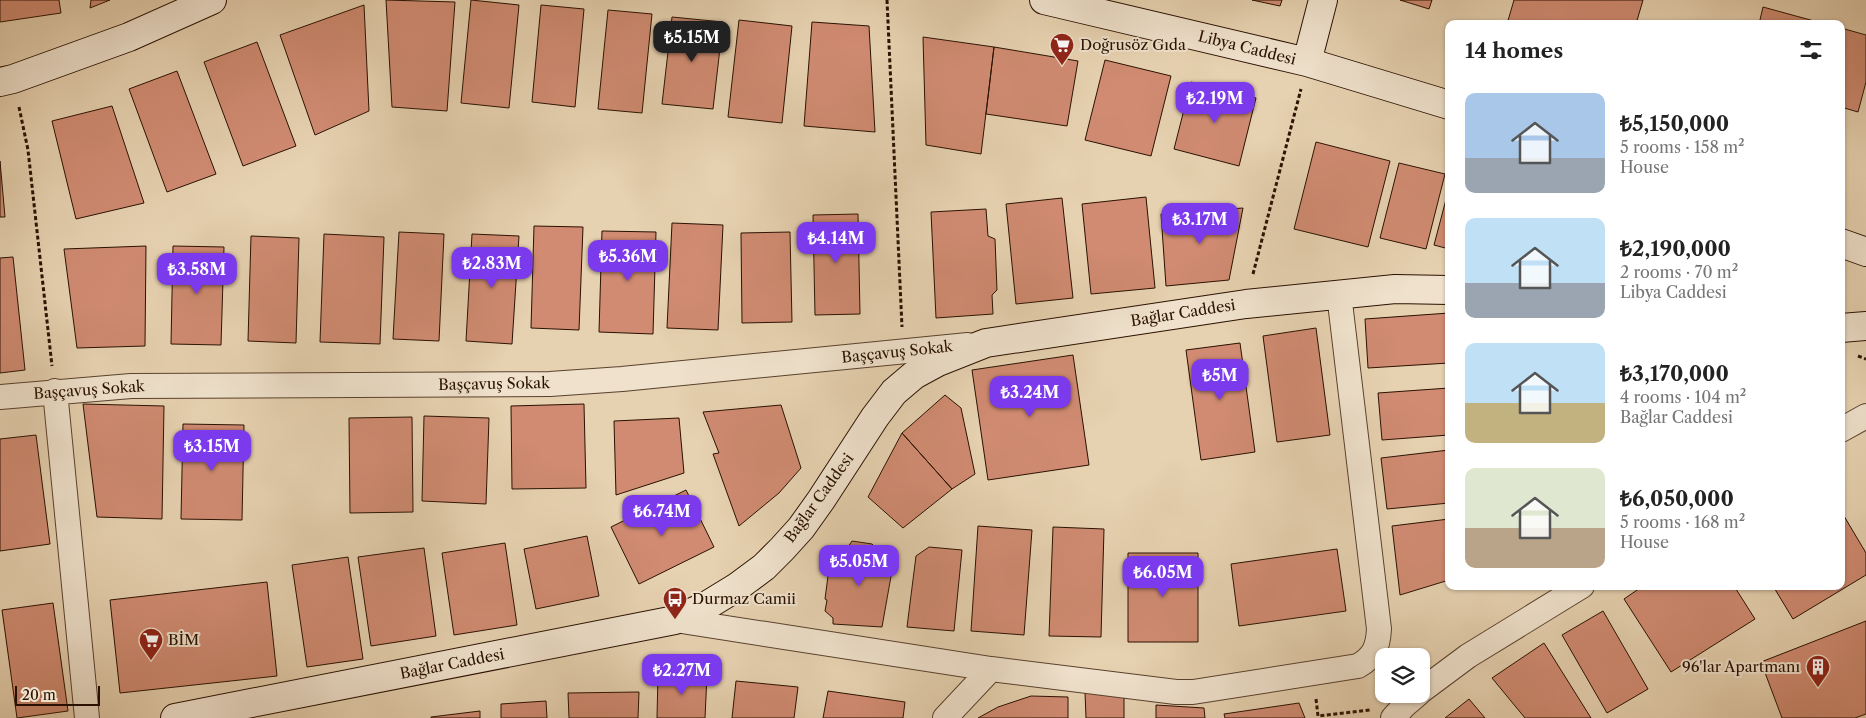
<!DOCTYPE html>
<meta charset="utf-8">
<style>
:root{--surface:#fff;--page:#f6f6f6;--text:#222;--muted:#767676;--accent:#7c3aed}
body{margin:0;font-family:"Libre Caslon Text",serif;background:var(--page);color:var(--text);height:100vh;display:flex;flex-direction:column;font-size:19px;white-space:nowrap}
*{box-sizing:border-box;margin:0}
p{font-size:16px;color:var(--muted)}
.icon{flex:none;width:28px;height:28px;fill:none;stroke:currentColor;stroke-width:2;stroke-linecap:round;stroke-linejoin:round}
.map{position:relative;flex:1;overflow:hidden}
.side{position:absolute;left:1445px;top:20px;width:400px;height:570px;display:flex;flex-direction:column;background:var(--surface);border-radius:10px;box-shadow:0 1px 4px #0004}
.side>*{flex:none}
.fabs{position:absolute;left:1375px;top:648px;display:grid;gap:10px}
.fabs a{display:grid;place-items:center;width:55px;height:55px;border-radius:10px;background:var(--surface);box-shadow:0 1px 4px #0004;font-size:25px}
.scale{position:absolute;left:15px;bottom:12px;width:85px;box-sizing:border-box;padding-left:5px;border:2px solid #2a1101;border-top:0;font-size:14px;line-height:18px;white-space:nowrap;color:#2a1101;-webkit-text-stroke:4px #efe1cc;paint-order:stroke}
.price{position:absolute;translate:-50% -42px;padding:0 11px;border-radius:10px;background:var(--accent);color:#fff;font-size:16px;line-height:32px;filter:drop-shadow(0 1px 2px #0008)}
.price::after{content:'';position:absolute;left:50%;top:30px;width:15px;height:11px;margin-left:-8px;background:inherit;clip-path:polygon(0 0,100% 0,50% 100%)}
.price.active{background:#222;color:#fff}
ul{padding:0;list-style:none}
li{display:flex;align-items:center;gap:15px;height:125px;padding:0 20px}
li span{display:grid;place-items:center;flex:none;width:140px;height:100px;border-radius:10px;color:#555}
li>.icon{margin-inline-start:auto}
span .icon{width:60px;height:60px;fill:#fffc;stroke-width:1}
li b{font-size:21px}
h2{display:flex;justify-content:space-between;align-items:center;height:60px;padding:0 20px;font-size:21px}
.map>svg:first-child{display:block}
</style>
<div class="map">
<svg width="1866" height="718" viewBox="0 0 1866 718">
<rect width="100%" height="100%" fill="#e6d1b0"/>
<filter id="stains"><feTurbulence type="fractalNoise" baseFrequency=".004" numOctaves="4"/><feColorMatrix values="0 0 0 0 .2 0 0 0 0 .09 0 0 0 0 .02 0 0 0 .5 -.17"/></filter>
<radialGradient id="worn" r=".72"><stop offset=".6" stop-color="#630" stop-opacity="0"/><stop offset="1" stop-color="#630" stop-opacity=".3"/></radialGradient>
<path fill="#d08b72" stroke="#2a1101" d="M0,0H59L61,13L0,22Z
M91,0H110L90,8Z
M386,0L455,2L447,111L392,107Z
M471,0L519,5L509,108L461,103Z
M1252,0H1282L1280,6Z
M1400,0H1432L1429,9Z
M1514,0H1643L1636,24H1507Z
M364,5L369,111L315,135L280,35Z
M541,5L584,9L575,107L532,102Z
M1763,7L1825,24H1759Z
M608,10L652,14L642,113L598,109Z
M672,17L723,22L713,109L662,104Z
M739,20L792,26L782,123L728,117Z
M812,22L869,26L875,132L804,126Z
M1841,28L1866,35V82L1858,112L1841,107Z
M923,37L994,47L981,154L926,145Z
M257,42L296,146L243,166L204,62Z
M994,47L1078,61L1067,126L986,114Z
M1105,60L1171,76L1151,156L1085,140Z
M177,71L216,174L167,192L129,89Z
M1191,82L1256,98L1239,166L1174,149Z
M112,106L144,203L76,219L52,121Z
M1316,142L1390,161L1368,247L1294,229Z
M0,161L5,217H0Z
M1399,163L1445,174L1426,249L1380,238Z
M1449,188V249L1434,245Z
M1146,197L1155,288L1091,294L1082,204Z
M1062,198L1073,298L1016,304L1006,204Z
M1243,208L1229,280L1166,286L1161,214Z
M986,209L988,236L995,239L997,290L992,295L993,314L936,318L931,212Z
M858,214L860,314L815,315L813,215Z
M672,223L723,225L718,330L667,328Z
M534,226L583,227L579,330L531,328Z
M602,231L656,232L653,334L599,332Z
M399,232L444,234L439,341L393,339Z
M790,232L792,322L742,323L741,233Z
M324,234L384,237L380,344L320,342Z
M472,234L519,236L512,344L466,341Z
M251,236L299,238L296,343L248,341Z
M146,246L145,346L77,348L64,249Z
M173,246L224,247L221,345L171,344Z
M13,257L25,370L0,373V258Z
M1449,313V363L1368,368L1365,319Z
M1316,328L1330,435L1277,442L1263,336Z
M1240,343L1255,452L1201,460L1186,350Z
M1073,355L1089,465L988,480L972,370Z
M1449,388V435L1382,440L1378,393Z
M945,395L961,408L975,474L952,489L902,433Z
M83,404L164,406L162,519L97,517Z
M584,404L586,488L512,489L511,406Z
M781,405L801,468L779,493L739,526L713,454L719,453L703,412Z
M424,416L489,418L486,504L422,501Z
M412,417L413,512L350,513L349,418Z
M679,418L684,473L616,495L614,421Z
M183,424L244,425L242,520L181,519Z
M902,433L952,489L903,528L868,497Z
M36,435L50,544L0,551V439Z
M1449,450V503L1387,509L1381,458Z
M686,490L714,547L639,584L611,527Z
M1841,511L1866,553V575L1793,619L1773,586H1841Z
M1449,519V580L1400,595L1392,526Z
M978,526L1032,530L1024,635L971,631Z
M1053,527L1104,529L1101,637L1049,636Z
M587,536L599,596L536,609L524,549Z
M852,541L872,544L893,565L882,627L833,624V618L825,611L827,600L825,599L828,576L835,574L838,560L844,557L842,553L844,547H848Z
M505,543L517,625L454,635L442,553Z
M929,547L962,550L954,631L907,627L916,556Z
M424,548L436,636L371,646L358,557Z
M1337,549L1346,611L1239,626L1231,564Z
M1128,553H1198V642H1128Z
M348,557L363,659L307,667L292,565Z
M267,582L277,676L120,693L110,600Z
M1643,586H1734L1755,619L1671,672L1624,599Z
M53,603L68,711L17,718L2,610Z
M1603,611L1648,689L1607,713L1562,635Z
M1866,621V714L1855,718H1782L1761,662Z
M1544,643L1591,718H1525L1492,678Z
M658,674L707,675L705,718H657Z
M736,681L798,687L794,718H732Z
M828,691L905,702L903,718H823Z
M639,692L638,718H569L568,693Z
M1085,692L1124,695V718H1086Z
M1031,696L1068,697V718H978L998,707Z
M1469,699L1485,718H1445Z
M546,701L547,718H501V704Z
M1299,703L1305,718H1225L1224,714Z
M1156,705L1204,708L1205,718H1156Z
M480,711V718H431V717Z"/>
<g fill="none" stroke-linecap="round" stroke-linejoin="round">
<defs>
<path id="street" d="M55,391L87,718
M0,397L131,386L550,384L622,379L968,345
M1841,430L1866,416
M675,620L991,669L1176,692H1193L1358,666C1374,657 1378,647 1379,629L1339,294
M1421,691L1468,656L1582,586
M945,718L991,669
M1393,718L1404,706L1418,694"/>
<path id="secondary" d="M1044,0L1307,62L1449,105
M1307,62L1323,0
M0,82L13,79L129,37L212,0
M1841,243L1866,252
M1841,328L1866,326
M175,718L675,620L706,606L737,587L764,567L782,549L801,528L821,500L875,417L894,392L914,375L938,362L986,343L1246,304L1395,289L1449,290"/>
</defs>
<use href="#street" stroke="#59412d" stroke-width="26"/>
<use href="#secondary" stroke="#2a1101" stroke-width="30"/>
<path stroke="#2a1101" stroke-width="3" stroke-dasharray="4 2.5" stroke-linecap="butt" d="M887,0L902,327
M19,107L28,150L52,366
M1253,274L1301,89
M1858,356L1866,359
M1316,699L1318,716L1370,710"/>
<use href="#street" stroke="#efe1cc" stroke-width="24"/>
<use href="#secondary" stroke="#efe1cc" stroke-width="28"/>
</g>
<defs>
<symbol id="supermarket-pin" viewBox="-11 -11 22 30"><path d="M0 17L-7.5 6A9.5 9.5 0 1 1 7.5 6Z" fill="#8f2418" stroke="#efe1cc"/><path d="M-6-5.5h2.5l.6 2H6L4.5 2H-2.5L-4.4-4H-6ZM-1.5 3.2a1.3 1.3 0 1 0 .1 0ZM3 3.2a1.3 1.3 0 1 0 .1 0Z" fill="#fff"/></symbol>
<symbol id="bus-pin" viewBox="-11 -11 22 30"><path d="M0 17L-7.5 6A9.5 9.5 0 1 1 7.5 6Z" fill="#8f2418" stroke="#efe1cc"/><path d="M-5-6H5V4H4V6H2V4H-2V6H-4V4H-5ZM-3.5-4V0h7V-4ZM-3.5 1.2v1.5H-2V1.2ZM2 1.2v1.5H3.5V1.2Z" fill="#fff"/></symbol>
<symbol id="building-pin" viewBox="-11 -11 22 30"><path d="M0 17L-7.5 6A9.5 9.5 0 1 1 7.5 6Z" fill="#8f2418" stroke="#efe1cc"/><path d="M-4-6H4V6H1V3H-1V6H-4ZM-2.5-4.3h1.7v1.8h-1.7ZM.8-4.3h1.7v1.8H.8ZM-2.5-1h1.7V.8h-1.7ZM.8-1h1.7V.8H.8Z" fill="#fff"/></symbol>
</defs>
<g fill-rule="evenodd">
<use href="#supermarket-pin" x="1048" y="31" width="28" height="38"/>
<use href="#bus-pin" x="661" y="585" width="28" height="38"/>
<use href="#supermarket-pin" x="137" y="626" width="28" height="38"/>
<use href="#building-pin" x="1804" y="653" width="28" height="38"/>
</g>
<g text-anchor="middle" stroke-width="4" stroke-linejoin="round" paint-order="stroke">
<g font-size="15" fill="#2a1101" stroke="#efe1cc" text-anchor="start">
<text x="1080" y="50">Doğrusöz Gıda</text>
<text x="692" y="604">Durmaz Camii</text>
<text x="168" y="645">BİM</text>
<text x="1800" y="672" text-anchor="end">96'lar Apartmanı</text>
</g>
<g font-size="15" fill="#2a1101" stroke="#efe1cc">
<text transform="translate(1247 48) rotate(14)" y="5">Libya Caddesi</text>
<text transform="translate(1183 313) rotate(-9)" y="5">Bağlar Caddesi</text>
<text transform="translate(897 352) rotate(-6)" y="5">Başçavuş Sokak</text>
<text transform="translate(494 384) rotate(-1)" y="5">Başçavuş Sokak</text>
<text transform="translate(89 390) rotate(-4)" y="5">Başçavuş Sokak</text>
<text transform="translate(819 498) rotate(-54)" y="5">Bağlar Caddesi</text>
<text transform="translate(452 664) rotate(-11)" y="5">Bağlar Caddesi</text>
</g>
</g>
<rect width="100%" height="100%" filter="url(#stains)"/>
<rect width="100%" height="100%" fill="url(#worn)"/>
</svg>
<div class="fabs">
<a><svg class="icon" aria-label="layers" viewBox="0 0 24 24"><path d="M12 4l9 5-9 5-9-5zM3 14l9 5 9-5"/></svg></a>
</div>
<div class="scale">20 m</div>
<b class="price active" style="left:692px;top:63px">₺5.15M</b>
<b class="price" style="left:1215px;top:124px">₺2.19M</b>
<b class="price" style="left:1200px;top:245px">₺3.17M</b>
<b class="price" style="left:836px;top:264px">₺4.14M</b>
<b class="price" style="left:628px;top:282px">₺5.36M</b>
<b class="price" style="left:492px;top:289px">₺2.83M</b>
<b class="price" style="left:197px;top:295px">₺3.58M</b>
<b class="price" style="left:1220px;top:401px">₺5M</b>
<b class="price" style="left:1030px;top:418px">₺3.24M</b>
<b class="price" style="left:212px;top:472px">₺3.15M</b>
<b class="price" style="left:662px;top:537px">₺6.74M</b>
<b class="price" style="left:859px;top:587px">₺5.05M</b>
<b class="price" style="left:1163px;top:598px">₺6.05M</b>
<b class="price" style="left:682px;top:696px">₺2.27M</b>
<section class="side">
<h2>14 homes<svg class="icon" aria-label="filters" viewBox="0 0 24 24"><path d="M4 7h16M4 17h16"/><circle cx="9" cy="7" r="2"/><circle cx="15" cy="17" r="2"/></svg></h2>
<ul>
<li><span style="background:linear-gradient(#a9c7e8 65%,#9aa5b1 0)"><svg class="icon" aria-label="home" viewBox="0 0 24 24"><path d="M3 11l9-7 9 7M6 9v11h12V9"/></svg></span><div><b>₺5,150,000</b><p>5 rooms · 158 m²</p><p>House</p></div></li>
<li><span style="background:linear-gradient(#bfe0f5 65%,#9aa5b1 0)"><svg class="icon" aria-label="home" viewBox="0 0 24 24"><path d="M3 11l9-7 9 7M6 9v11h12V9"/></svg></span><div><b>₺2,190,000</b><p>2 rooms · 70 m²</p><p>Libya Caddesi</p></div></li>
<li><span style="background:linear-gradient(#bfe0f5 60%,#c2b280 0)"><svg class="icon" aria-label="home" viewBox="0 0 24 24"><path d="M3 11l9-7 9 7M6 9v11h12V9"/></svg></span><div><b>₺3,170,000</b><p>4 rooms · 104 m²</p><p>Bağlar Caddesi</p></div></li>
<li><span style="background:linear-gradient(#dfe7d0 60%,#b9a48a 0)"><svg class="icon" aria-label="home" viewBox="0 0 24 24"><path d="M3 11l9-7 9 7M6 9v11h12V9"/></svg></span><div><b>₺6,050,000</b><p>5 rooms · 168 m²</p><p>House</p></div></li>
</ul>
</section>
</div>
